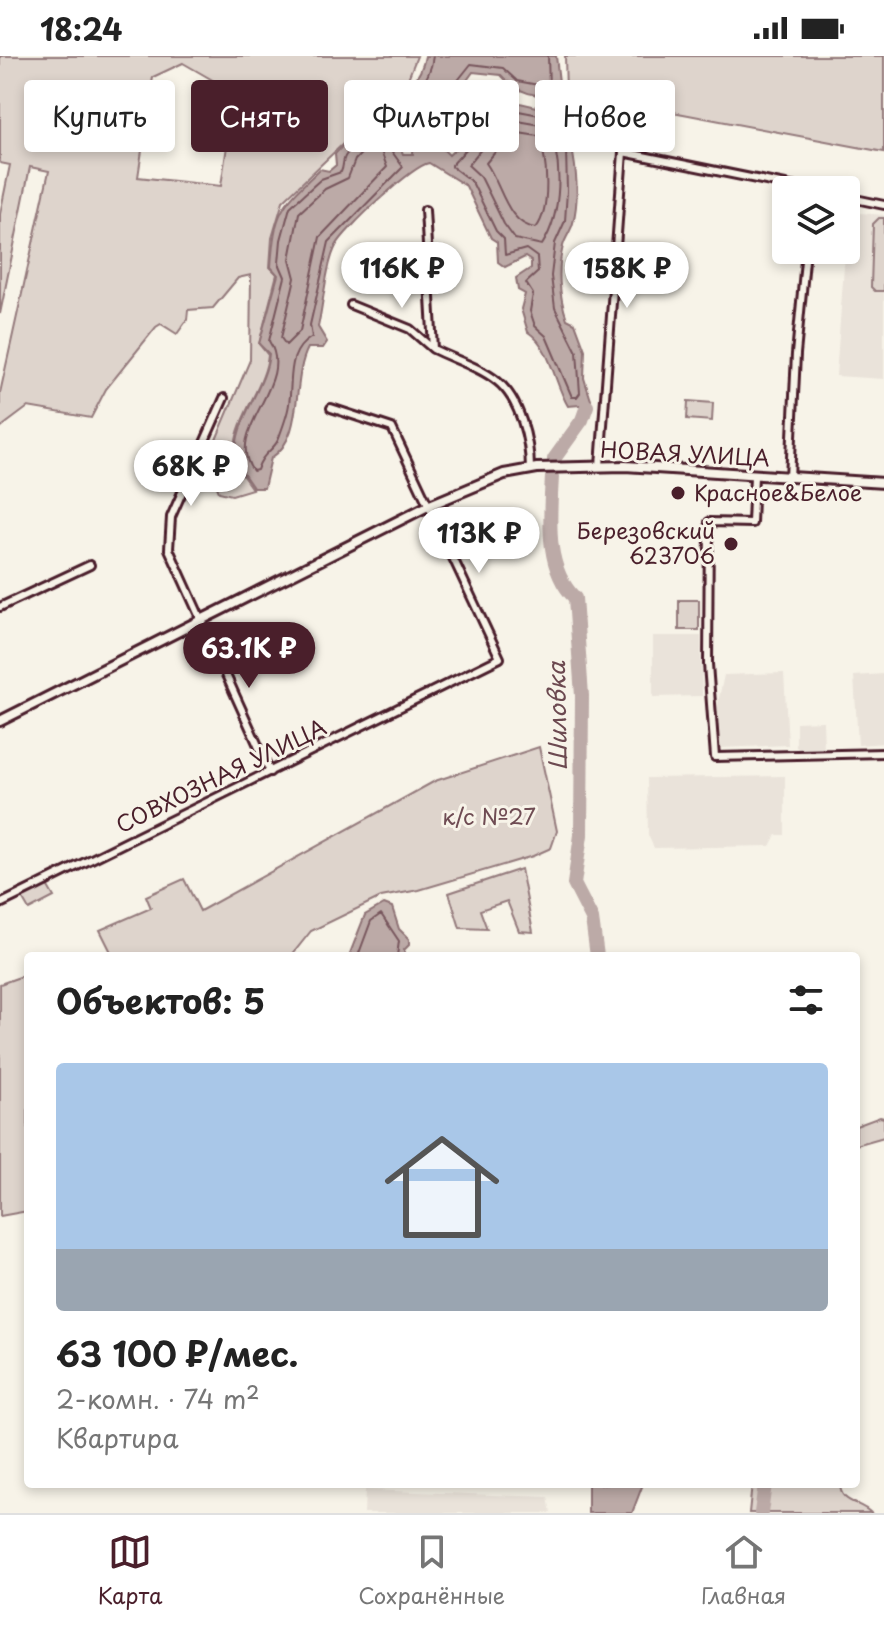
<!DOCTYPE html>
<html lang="ru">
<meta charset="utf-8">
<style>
:root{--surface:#fff;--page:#f6f6f6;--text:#222;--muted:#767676;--line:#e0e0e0;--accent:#4a1f2b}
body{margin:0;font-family:"Playpen Sans",sans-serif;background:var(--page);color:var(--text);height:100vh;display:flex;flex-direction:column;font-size:30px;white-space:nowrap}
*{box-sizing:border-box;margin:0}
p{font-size:26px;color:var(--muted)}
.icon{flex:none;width:44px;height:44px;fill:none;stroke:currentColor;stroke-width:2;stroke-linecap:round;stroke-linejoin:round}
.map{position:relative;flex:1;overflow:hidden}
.panel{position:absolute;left:24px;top:896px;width:836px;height:536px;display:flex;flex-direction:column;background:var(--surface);border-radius:8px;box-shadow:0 4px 12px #0003}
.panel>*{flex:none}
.guide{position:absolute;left:24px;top:24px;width:836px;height:72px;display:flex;gap:16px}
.controls{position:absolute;left:772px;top:120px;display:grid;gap:16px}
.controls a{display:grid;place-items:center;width:88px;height:88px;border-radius:8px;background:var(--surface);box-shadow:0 4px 12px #0003;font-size:40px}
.price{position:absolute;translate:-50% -68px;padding:0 18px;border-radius:28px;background:#fff;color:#222;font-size:26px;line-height:52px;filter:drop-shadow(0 2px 4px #0008)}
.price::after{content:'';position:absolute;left:50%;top:48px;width:24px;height:18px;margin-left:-12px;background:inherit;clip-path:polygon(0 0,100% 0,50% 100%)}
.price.on{background:var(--accent);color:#fff}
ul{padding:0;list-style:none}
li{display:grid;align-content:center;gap:16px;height:424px;padding:0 32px}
li span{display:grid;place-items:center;height:248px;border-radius:8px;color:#555}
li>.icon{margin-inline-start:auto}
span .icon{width:144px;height:144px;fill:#fffc;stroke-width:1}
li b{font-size:34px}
h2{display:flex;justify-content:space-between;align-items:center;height:96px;padding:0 32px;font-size:34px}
.pill{padding:0 28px;border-radius:8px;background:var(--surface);box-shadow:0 4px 12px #0003;font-size:28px;line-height:72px}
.pill.on{background:var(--accent);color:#fff}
.status{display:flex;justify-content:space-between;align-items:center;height:56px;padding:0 40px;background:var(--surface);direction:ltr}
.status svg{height:22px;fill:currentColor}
.dock{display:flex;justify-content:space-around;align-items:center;height:112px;border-top:2px solid var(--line);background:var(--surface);font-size:22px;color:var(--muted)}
.dock a{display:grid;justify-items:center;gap:4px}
.dock .on{color:var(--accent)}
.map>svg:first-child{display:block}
</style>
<div class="status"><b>18:24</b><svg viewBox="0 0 49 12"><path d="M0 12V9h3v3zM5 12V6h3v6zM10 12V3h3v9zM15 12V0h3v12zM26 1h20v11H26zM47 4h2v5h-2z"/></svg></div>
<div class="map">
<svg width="884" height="1457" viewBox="0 0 884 1457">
<rect width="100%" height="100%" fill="#f7f3e8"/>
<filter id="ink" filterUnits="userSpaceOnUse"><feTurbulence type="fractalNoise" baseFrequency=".0125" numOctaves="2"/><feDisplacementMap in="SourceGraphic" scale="16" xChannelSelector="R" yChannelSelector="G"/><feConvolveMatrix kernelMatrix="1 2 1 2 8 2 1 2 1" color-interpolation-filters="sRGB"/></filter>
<g filter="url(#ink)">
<path fill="#eae3da" d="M848,156L884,159V323L836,320Z
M653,580H701L702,640L653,641Z
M784,617L788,689L719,692L717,651L724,619Z
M884,618V687L858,689L854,620Z
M823,665L824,694L801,696L796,691V666Z
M785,720V779H776L770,790L654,792L648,779L647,722Z
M365,1434L548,1441L551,1457H364Z"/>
<path fill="#ded4cc" stroke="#947a7c" stroke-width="2" fill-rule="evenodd" d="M0,0H417L401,40L370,62L283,145L272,182L270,211L277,218L259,288L268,299C265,334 228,370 236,406C238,415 247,425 252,433L232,439L219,436L207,405L250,304L251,219L238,222L213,252L188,254L187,264L177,278L161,268L156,271L106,333L91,362L28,351L0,372V337L49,115L30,111L0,258V158L10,109L0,107ZM183,7L235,37L221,130L138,121L153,21Z
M565,0H884V96L583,39L581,92L577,91L566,35Z
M415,79L413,98H402L396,81Z
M879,162H884V235H875L871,231L873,168Z
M688,345L713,347L712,365L687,363Z
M679,544H699V574H679Z
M539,691L557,775L551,792L533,800L419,834L381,841L311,875L291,900H113L100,874L151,852L146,840L184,823L200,855L435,725Z
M521,813L533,876L519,875L507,845L480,854L487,873L460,872L449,837Z
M47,829L54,841L29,854L22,842Z
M28,918V1155L0,1160V928Z
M880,1061L884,1062V1081L856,1089V1070Z
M752,1428H840C840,1448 860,1445 871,1457H749Z"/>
<path fill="#bcaaa7" stroke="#8e7275" stroke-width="2" fill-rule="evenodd" d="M425,0H556L560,35C539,45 516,36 501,19L473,16L428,78L449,99L482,67L493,48L503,43L563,57C573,90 582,133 573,167C571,175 565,182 563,190C557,213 559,241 567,263L575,267L585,294L584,322L591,344L589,362L582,364L584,354L580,349L568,350C554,327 551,291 528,276L521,253L525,238L518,234L516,222L531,212V205L525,201L505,211L498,206L497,186L491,182L466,130L429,107C412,110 344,174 336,190C326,209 323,249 318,271L327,286L323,292H308C291,324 305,381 271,402L264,432H253C249,425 239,414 237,405C230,369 266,333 269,298L259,288L278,219L271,211C275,154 280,151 320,113L329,115L336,109L335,98C347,86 358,72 372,62C394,43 420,31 425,0ZM414,80L413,98H403L396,82Z
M384,848L392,851L399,873L409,883V889L404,894L406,900H349L365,859Z
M588,1428H643L632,1457H588Z"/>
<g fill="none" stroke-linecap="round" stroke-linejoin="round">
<path stroke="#78575d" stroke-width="2" d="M433,0C428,49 371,62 346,99C342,104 344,110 341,116L321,123L290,151L281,184L279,207L285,221L269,285C297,328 223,374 253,415L257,414C262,397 273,395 278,384C282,373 288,358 289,348C293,322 286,296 312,281L310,269L329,186L403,111L390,93V77L397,73L420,72L471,8L503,12L517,25L549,31L548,0
M503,52L555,62L566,93L567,135L565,165L555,187L551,220L555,252L577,296L580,337L577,341H572L546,280L535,270L530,255L533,238L526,227L538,216L537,201L526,193L505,199L504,183L496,175L472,126L451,110Z
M506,63L547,70C564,104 562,158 542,189L515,183L504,168L481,121L468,109Z
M512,76L538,80C548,102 551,153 536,172C506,168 502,129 486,107Z
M372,86L378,87L387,111L320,181L300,275L286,289L281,282L295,222L290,203L299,157L325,133L348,122L355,104Z
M358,900L371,865L381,858L399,885L397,900"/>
<path stroke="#bcaaa7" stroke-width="14" d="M554,403L582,364L587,350
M552,421C550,460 544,512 575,542L582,640L581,779L574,828L592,863L597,900
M761,1457L765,1428"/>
<defs>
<path id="minor" d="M846,141L884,149
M425,154L433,293C453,303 480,311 497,325C520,343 530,385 530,413
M351,249L410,273L433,293
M224,342L171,461L169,493L270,716
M600,410L623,96L810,134
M754,420L752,467L709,466L708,608L715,701L884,697
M790,422L796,298L806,194
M0,551L90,509
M0,848L500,602L392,372L331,352"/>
<path id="tertiary" d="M0,665L430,449L504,418L537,412L625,410L884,427"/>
</defs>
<use href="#minor" stroke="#4a1f2b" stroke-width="12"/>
<use href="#tertiary" stroke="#4a1f2b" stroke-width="14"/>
<use href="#minor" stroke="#f7f3e8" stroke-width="6"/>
<use href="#tertiary" stroke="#f7f3e8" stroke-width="8"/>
</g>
</g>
<g fill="#4a1f2b" stroke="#f7f3e8" stroke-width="3">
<circle cx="678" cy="437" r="8"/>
<circle cx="731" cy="488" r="8"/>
</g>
<g text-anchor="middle" stroke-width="6" stroke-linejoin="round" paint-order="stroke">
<g font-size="22" fill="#4a1f2b" stroke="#f7f3e8">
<text transform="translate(685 398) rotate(3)" y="8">НОВАЯ УЛИЦА</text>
<text transform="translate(221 720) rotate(-26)" y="8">СОВХОЗНАЯ УЛИЦА</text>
</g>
<g font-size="22" fill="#4a1f2b" stroke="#f7f3e8" text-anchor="start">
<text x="694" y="445">Красное&amp;Белое</text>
<text x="715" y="483" text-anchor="end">Березовский<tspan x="715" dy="25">623706</tspan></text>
</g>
<g font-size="22" fill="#6f4c53" stroke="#f7f3e8">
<text x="489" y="769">к/с №27</text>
</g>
<g font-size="24" font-style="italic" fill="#6c4950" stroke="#f7f3e8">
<text transform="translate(558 660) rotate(-91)" y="8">Шиловка</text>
</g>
</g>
</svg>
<div class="controls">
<a><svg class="icon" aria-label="layers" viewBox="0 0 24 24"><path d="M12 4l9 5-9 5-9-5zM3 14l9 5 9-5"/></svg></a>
</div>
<b class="price" style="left:402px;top:254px">116K ₽</b>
<b class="price" style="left:627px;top:254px">158K ₽</b>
<b class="price" style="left:191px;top:452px">68K ₽</b>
<b class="price" style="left:479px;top:519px">113K ₽</b>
<b class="price on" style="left:249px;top:634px">63.1K ₽</b>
<div class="guide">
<a class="pill">Купить</a>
<a class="pill on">Снять</a>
<a class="pill">Фильтры</a>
<a class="pill">Новое</a>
</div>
<section class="panel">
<h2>Объектов: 5<svg class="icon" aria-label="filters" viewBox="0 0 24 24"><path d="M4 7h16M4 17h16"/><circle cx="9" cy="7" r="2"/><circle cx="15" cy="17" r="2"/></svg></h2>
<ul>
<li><span style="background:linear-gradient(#a9c7e8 75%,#9aa5b1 0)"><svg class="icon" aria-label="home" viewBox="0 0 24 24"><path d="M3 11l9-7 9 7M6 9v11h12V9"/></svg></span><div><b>63 100 ₽/мес.</b><p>2-комн. · 74 m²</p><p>Квартира</p></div></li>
</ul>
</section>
</div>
<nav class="dock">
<a class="on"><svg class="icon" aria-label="map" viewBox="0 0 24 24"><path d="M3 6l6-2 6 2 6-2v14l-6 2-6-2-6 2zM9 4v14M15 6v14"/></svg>Карта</a>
<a><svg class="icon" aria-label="saved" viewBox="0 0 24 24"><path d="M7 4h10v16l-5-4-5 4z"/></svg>Сохранённые</a>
<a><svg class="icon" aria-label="home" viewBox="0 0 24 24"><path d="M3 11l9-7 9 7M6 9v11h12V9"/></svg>Главная</a>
</nav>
